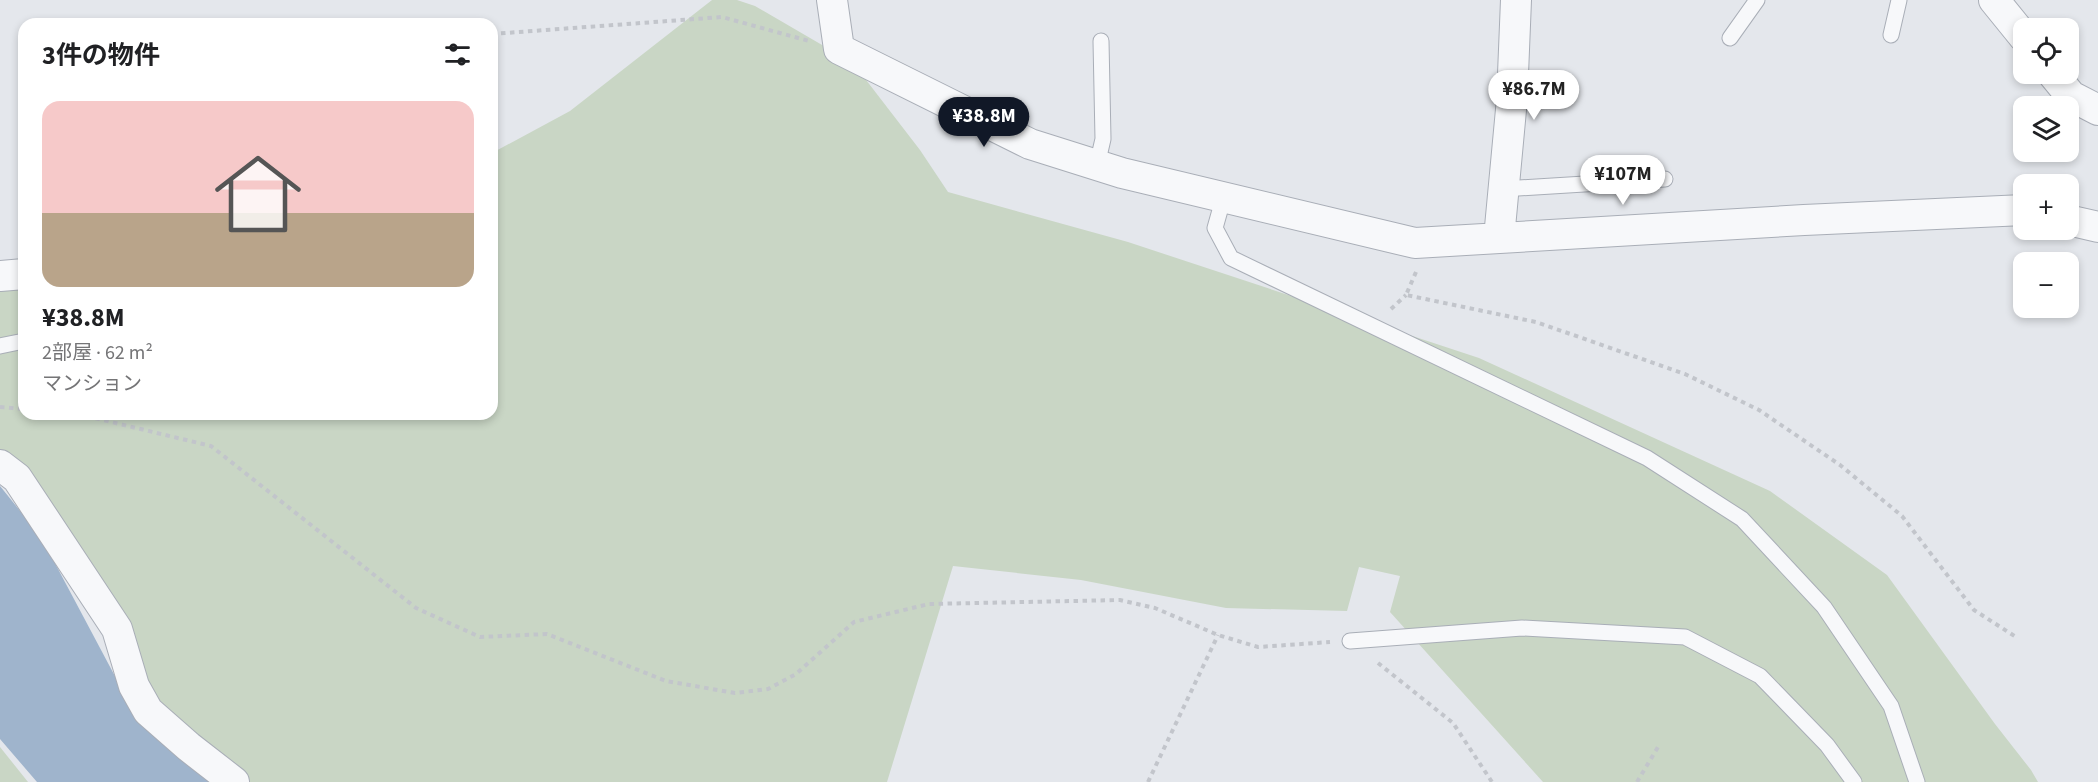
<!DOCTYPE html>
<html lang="ja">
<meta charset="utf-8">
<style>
:root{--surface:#fff;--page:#f2f2f2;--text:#202124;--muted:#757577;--accent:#111827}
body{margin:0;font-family:"Source Sans 3","Noto Sans JP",sans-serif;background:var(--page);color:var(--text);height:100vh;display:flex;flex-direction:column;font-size:22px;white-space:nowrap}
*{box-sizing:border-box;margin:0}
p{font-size:20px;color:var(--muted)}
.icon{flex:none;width:33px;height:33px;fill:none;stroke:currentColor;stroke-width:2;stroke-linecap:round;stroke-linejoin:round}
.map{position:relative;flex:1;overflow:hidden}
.drawer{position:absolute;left:18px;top:18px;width:480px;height:402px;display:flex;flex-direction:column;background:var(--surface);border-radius:18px;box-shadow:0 3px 9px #0003}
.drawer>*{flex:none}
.fabs{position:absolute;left:2013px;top:18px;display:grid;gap:12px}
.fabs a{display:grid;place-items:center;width:66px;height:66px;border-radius:12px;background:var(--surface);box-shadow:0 3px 9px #0003;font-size:30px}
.price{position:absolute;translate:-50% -51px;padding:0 14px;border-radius:21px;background:#fff;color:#222;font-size:20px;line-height:39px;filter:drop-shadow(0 2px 3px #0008)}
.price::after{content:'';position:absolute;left:50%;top:36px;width:18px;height:14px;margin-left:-9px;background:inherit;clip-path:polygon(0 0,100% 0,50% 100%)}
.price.current{background:var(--accent);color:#fff}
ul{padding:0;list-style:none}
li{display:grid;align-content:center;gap:12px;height:318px;padding:0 24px}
li span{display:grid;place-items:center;height:186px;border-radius:18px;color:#555}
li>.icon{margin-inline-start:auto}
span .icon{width:108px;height:108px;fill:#fffc;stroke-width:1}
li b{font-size:26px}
h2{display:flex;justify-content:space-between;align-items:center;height:72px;padding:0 24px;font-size:26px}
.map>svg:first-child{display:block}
</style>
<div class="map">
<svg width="2098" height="782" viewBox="0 0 2098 782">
<rect width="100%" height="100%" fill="#e4e7ec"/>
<path fill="#c9d6c5" d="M712,0H737L755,6L853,63L920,150L948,192L1128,242L1479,358L1770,491L1887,575L1995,724L2031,770L2038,782H1543L1390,612L1400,576L1359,567L1347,611L1226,608L1081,580L953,566L887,782H229L149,710L97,611L0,480V281L24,273V414H492V153L570,111Z
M0,747L28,782H0Z"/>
<path fill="#9fb4cc" d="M0,486L41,537L117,680L213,782H37L0,739Z"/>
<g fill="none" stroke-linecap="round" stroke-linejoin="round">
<defs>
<path id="service" d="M1891,35L1899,0
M1730,38L1757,0
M1097,165L1103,139L1101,41
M1503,189L1665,179
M1224,196L1215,228L1231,258L1647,458L1742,519L1824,607L1891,706L1917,782
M0,346L24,341
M1350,641L1522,628L1685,637L1760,676L1827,745L1854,782"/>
<path id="minor" d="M832,0L839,49L1030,144L1122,173L1415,243L1804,220L2024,210
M1994,0L2024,37
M2053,74L2071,96L2098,110
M2068,220L2098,227
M1499,238L1512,99L1516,0
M0,276L24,274
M0,465L17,478L117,629L134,686L148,711L189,747L234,782"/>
</defs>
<use href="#service" stroke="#a9aeb7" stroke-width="17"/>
<use href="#minor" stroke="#a9aeb7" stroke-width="32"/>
<path stroke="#c2c5cb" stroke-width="4" stroke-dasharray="4.5 4.5" stroke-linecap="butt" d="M492,34L722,17L809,41
M1416,272L1406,295L1536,322L1685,374L1759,410L1840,465L1902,516L1974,610L2016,637
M1391,309L1406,295
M0,407L24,409
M78,414L211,446L416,608L480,637L547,634L666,681L735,693L768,689L796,674L854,622L929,604L1120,600L1155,608L1218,635L1258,647L1330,642
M1378,663L1453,723L1492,782
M1148,782L1218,635
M1637,782L1658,747"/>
<use href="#service" stroke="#f7f8fa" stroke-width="15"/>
<use href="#minor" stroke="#f7f8fa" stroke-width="30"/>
</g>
</svg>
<div class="fabs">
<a><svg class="icon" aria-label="locate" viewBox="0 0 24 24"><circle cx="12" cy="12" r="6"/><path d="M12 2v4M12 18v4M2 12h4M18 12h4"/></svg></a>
<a><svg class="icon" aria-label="layers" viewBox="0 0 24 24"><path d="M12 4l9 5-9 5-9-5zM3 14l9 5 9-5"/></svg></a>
<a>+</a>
<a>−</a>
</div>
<b class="price" style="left:1534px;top:121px">¥86.7M</b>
<b class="price current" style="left:984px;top:148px">¥38.8M</b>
<b class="price" style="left:1623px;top:206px">¥107M</b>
<section class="drawer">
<h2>3件の物件<svg class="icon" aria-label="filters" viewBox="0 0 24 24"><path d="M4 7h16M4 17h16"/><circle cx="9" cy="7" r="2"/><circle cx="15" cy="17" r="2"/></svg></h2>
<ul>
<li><span style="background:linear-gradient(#f6c9c9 60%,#b9a48a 0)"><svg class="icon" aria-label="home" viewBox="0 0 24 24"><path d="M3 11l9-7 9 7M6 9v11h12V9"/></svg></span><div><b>¥38.8M</b><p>2部屋 · 62 m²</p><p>マンション</p></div></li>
</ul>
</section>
</div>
